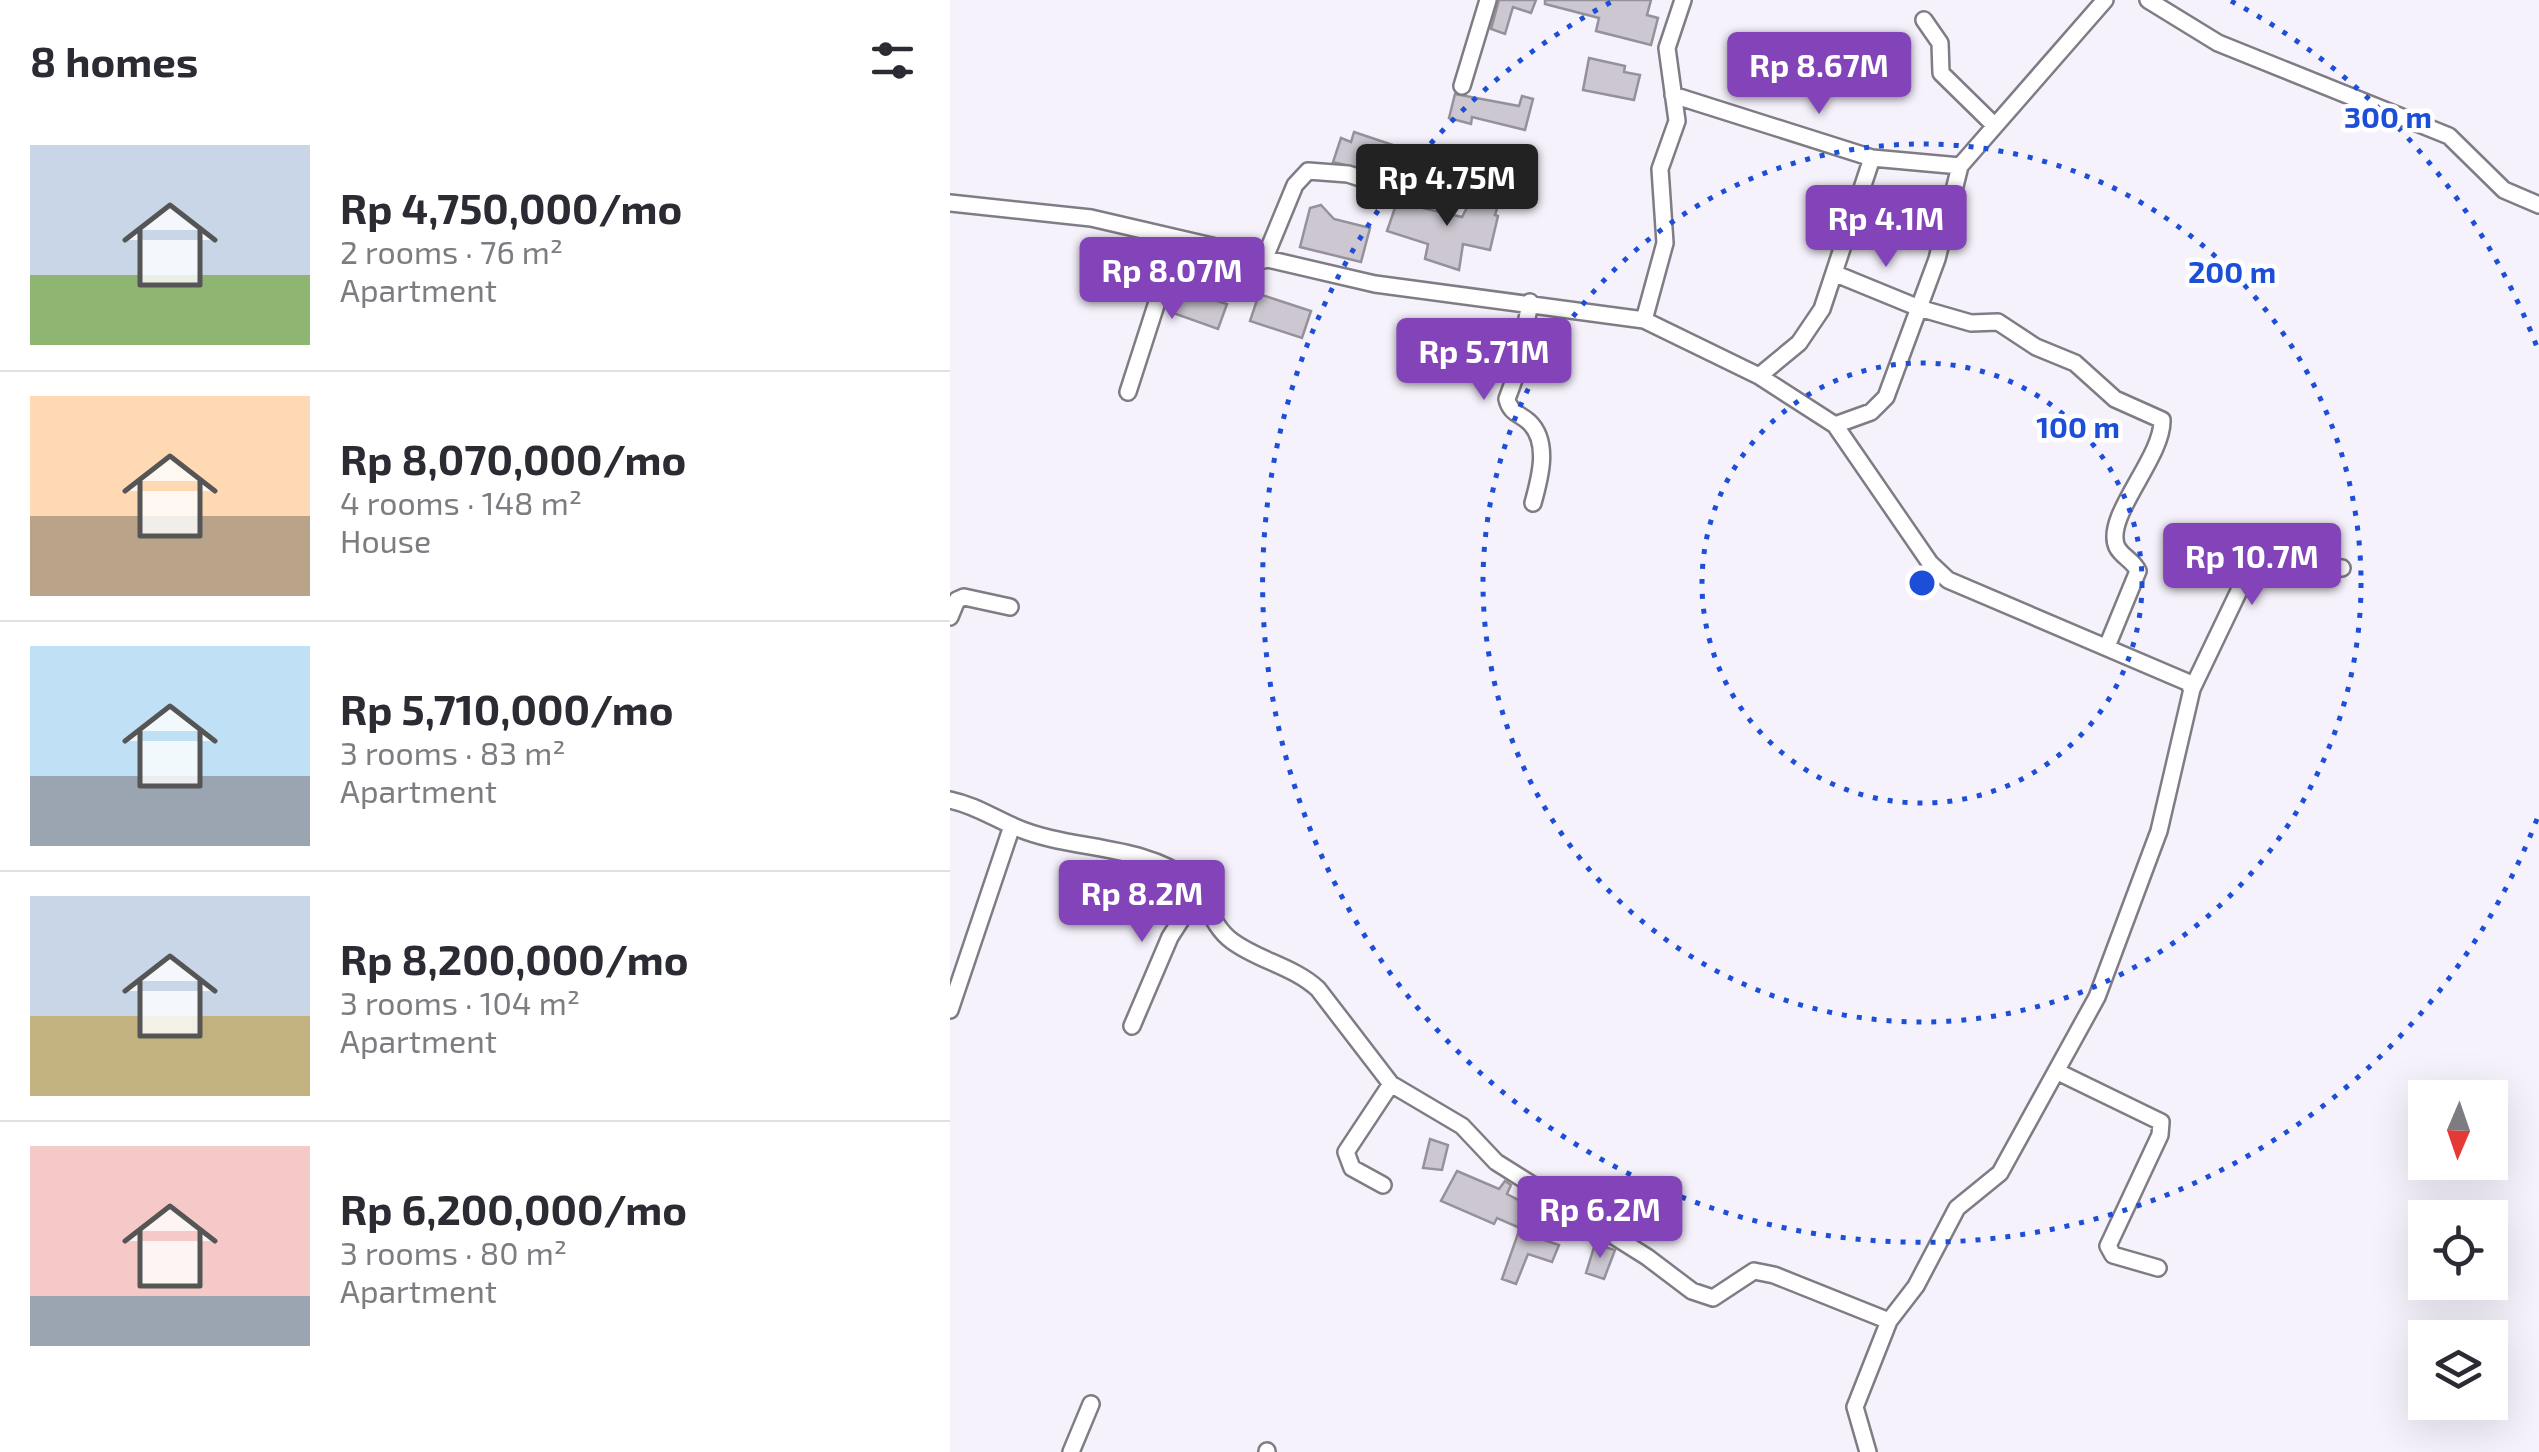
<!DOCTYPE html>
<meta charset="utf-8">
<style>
:root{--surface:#fff;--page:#f7f7f7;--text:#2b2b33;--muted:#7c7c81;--line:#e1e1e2;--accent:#8444b9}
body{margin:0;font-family:"Exo 2",sans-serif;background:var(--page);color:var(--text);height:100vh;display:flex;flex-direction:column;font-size:38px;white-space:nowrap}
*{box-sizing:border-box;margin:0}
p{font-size:32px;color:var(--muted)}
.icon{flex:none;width:55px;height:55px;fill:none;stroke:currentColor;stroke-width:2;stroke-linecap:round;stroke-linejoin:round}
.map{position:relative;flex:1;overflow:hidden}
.side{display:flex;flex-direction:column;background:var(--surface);width:950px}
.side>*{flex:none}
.needle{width:65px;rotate:182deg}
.tools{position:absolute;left:1458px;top:1080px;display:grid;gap:20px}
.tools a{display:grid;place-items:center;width:100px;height:100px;border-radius:0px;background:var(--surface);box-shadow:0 10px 40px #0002;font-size:50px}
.price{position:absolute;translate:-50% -85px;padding:0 22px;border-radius:10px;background:var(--accent);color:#fff;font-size:32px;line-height:65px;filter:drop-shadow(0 2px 5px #0008)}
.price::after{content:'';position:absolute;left:50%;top:60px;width:30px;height:22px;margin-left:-15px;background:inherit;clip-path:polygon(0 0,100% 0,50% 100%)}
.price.selected{background:#222;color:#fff}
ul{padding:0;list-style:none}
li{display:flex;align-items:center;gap:30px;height:250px;padding:0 30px}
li+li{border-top:2px solid var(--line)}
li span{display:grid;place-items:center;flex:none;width:280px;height:200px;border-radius:0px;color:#555}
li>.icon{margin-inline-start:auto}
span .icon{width:120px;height:120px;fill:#fffc;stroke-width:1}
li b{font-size:42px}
h2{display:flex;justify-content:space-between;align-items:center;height:120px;padding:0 30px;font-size:42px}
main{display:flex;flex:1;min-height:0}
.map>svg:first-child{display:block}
</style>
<main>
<section class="side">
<h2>8 homes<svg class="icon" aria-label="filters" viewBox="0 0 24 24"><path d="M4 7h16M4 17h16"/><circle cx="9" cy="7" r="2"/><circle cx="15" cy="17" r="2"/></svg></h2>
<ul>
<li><span style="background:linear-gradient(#c9d6e8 65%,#8fb573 0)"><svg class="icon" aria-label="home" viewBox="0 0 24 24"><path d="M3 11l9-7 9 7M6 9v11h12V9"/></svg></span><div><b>Rp 4,750,000/mo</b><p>2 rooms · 76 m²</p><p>Apartment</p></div></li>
<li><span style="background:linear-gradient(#ffd9b3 60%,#b9a48a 0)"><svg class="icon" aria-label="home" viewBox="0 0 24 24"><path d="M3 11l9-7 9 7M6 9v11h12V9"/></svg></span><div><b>Rp 8,070,000/mo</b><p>4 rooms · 148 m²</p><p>House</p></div></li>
<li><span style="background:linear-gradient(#bfe0f5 65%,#9aa5b1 0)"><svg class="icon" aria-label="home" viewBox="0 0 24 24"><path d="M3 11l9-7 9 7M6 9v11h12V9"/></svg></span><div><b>Rp 5,710,000/mo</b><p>3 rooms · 83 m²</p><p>Apartment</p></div></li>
<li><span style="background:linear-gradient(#c9d6e8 60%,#c2b280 0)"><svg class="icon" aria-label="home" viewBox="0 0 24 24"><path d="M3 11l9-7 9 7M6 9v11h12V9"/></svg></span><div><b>Rp 8,200,000/mo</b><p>3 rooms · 104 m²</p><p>Apartment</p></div></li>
<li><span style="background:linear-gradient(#f6c9c9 75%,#9aa5b1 0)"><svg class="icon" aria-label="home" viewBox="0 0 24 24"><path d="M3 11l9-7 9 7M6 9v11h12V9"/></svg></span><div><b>Rp 6,200,000/mo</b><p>3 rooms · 80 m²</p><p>Apartment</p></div></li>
</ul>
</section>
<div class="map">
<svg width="1589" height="1452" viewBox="0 0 1589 1452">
<rect width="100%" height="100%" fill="#f6f2fc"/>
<path fill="#ccc7d1" stroke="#95919a" stroke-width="2.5" d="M549,0H586L581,13L563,7L555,34L541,29Z
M595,0H701L697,15L708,18L701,45L646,31L649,18L595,4Z
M639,58L675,66L674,72L690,75L684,100L633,90Z
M505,94L569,106L572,96L583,99L575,130L522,117L521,124L499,118Z
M404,132L455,149L445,178L383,162L391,138L401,142Z
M524,194L549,202L545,215L548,216L540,250L513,244L509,270L475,259L478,244L437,231L447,202L512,217Z
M371,205L384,219L420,228L411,262L350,247L360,208Z
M229,271L273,286L267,301L277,304L268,329L223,313L217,306Z
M309,294L361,311L352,338L300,321Z
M480,1139L498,1145L492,1170L473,1168Z
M507,1171L549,1189L555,1181L561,1185L557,1194L604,1219L594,1240L609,1245L602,1262L578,1254L566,1284L552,1279L570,1228L547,1218L544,1224L491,1201Z
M645,1244L665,1250L654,1279L636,1273Z"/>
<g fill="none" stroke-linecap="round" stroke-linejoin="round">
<defs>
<path id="minor" d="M1198,0L1268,43L1499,136L1554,190L1589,205
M974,20L990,43L991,73L1044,125
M512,86L538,0
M723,95L922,158L1010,166
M0,203L141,218L425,284L694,320L809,376L885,425L980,563L998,580L1237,682L1242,689L1209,831L1147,997L1050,1173L1007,1208L966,1286L939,1321L905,1407L918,1452
M314,260L345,185L358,171L398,174L478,200
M886,274L969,308L1021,323L1048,322L1086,347L1125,363L1165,399L1212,420C1213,458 1153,517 1167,547C1172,557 1183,560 1188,571L1158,644
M580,302L568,369L557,399C560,413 569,413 579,422C600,442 590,478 583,503
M694,320L715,243L710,169L727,121L717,48L733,0
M809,376L849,343L872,309L922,158
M178,392L227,240
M885,425L921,412L936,397L987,259L1010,166L1155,0
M0,617L7,600L14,597L60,607
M1242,689L1298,572L1331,562L1392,568
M0,800C24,805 42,817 63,826C117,851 191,843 239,880C258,895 258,923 282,941C309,961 343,966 368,989L441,1084L512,1126L546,1162L697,1257L742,1291L763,1298L804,1271L824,1275L939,1321
M0,1010L62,826
M182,1026L220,937L249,892
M1108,1072L1211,1122L1210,1135L1158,1246L1163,1255L1208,1268
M433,1185L402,1168L396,1152L441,1084
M121,1452L141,1404
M317,1452V1451"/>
</defs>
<use href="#minor" stroke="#807c85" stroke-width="20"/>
<use href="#minor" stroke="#fff" stroke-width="15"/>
</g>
<g fill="none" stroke="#1d4ed8" stroke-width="5" stroke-dasharray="5 10">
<circle cx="972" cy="583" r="220"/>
<circle cx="972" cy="583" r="439"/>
<path d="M1587 819A659 659 0 1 1 663 1M1281 1A659 659 0 0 1 1587 347"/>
</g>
<circle cx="972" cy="583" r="15" fill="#1d4ed8" stroke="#fff" stroke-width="5"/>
<g font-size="30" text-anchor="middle" font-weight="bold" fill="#1d4ed8" stroke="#fff" stroke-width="9" stroke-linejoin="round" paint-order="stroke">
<text x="1438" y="128">300 m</text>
<text x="1282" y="283">200 m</text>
<text x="1128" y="438">100 m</text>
</g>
</svg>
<div class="tools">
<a><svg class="needle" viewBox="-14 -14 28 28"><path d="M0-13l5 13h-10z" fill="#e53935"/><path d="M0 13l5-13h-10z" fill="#7c7c81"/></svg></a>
<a><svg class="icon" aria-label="locate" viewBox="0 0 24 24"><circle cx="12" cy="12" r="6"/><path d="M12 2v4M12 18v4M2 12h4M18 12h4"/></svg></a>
<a><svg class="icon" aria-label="layers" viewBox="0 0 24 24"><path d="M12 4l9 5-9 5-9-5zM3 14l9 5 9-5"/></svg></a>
</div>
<b class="price" style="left:869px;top:117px">Rp 8.67M</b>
<b class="price selected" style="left:497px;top:229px">Rp 4.75M</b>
<b class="price" style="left:936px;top:270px">Rp 4.1M</b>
<b class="price" style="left:222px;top:322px">Rp 8.07M</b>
<b class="price" style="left:534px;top:403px">Rp 5.71M</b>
<b class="price" style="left:1302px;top:608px">Rp 10.7M</b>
<b class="price" style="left:192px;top:945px">Rp 8.2M</b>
<b class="price" style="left:650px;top:1261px">Rp 6.2M</b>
</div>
</main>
